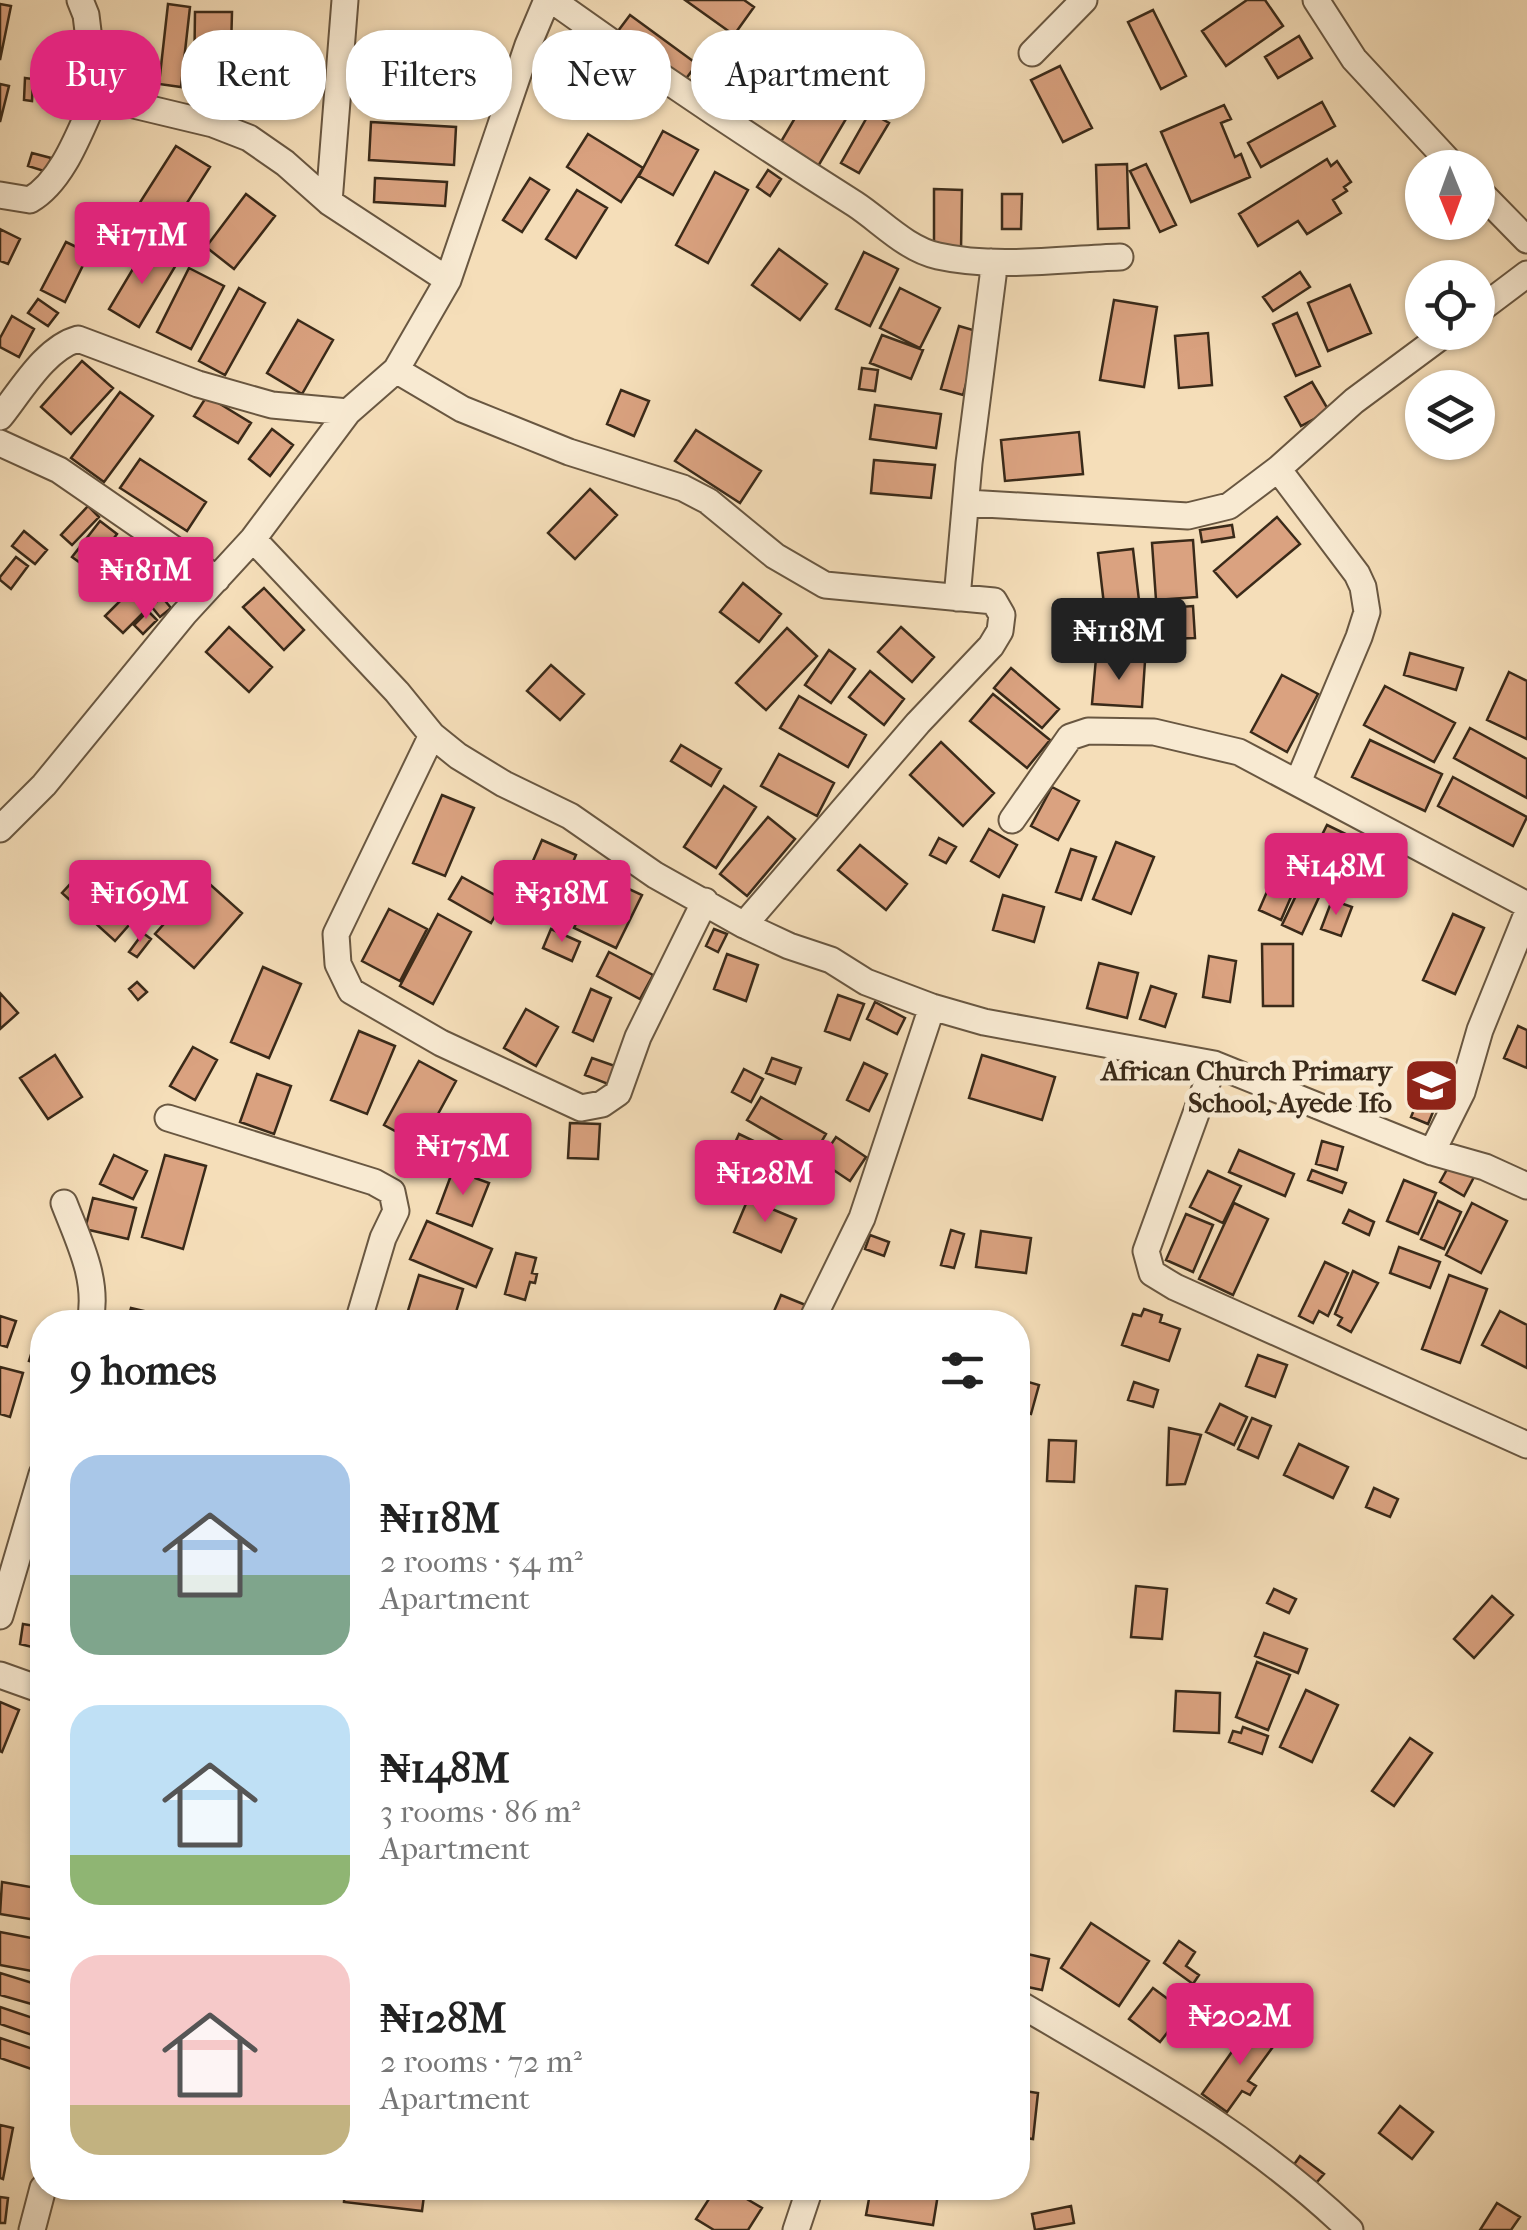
<!DOCTYPE html>
<meta charset="utf-8">
<style>
:root{--surface:#fff;--page:#f2f2f2;--text:#222;--muted:#767676;--accent:#db2777}
body{margin:0;font-family:"IM FELL French Canon",serif;background:var(--page);color:var(--text);height:100vh;display:flex;flex-direction:column;font-size:38px;white-space:nowrap}
*{box-sizing:border-box;margin:0}
p{font-size:32px;color:var(--muted)}
.icon{flex:none;width:55px;height:55px;fill:none;stroke:currentColor;stroke-width:2;stroke-linecap:round;stroke-linejoin:round}
.map{position:relative;flex:1;overflow:hidden}
.sheet{position:absolute;left:30px;top:1310px;width:1000px;height:890px;display:flex;flex-direction:column;background:var(--surface);border-radius:40px;box-shadow:0 2px 8px #0004}
.sheet>*{flex:none}
.guide{position:absolute;left:30px;top:30px;width:1000px;height:90px;display:flex;gap:20px}
.needle{width:65px;rotate:179deg}
.controls{position:absolute;left:1405px;top:150px;display:grid;gap:20px}
.controls a{display:grid;place-items:center;width:90px;height:90px;border-radius:50%;background:var(--surface);box-shadow:0 2px 8px #0004;font-size:50px}
.price{position:absolute;translate:-50% -85px;padding:0 22px;border-radius:10px;background:var(--accent);color:#fff;font-size:32px;line-height:65px;filter:drop-shadow(0 2px 5px #0008)}
.price::after{content:'';position:absolute;left:50%;top:60px;width:30px;height:22px;margin-left:-15px;background:inherit;clip-path:polygon(0 0,100% 0,50% 100%)}
.price.on{background:#222;color:#fff}
ul{padding:0;list-style:none}
li{display:flex;align-items:center;gap:30px;height:250px;padding:0 40px}
li span{display:grid;place-items:center;flex:none;width:280px;height:200px;border-radius:30px;color:#555}
li>.icon{margin-inline-start:auto}
span .icon{width:120px;height:120px;fill:#fffc;stroke-width:1}
li b{font-size:42px}
h2{display:flex;justify-content:space-between;align-items:center;height:120px;padding:0 40px;font-size:42px}
.pill{padding:0 35px;border-radius:40px;background:var(--surface);box-shadow:0 2px 8px #0004;font-size:35px;line-height:90px}
.pill.on{background:var(--accent);color:#fff}
.map>svg:first-child{display:block}
</style>
<div class="map">
<svg width="1527" height="2230" viewBox="0 0 1527 2230">
<rect width="100%" height="100%" fill="#f5deb9"/>
<filter id="stains"><feTurbulence type="fractalNoise" baseFrequency=".002" numOctaves="4"/><feColorMatrix values="0 0 0 0 .2 0 0 0 0 .09 0 0 0 0 .02 0 0 0 .5 -.17"/></filter>
<radialGradient id="worn" r=".72"><stop offset=".6" stop-color="#630" stop-opacity="0"/><stop offset="1" stop-color="#630" stop-opacity=".3"/></radialGradient>
<path fill="#daa280" stroke="#3a2a19" stroke-width="2.5" d="M685,0H744L754,7L734,35Z
M1247,0H1265L1283,26L1226,66L1202,31Z
M0,4L11,6L0,60Z
M168,4L190,7L181,87L159,84Z
M1153,10L1186,76L1161,89L1128,22Z
M195,12H232L230,87L194,86Z
M630,15L697,64L682,84L615,35Z
M1299,36L1312,58L1278,78L1265,57Z
M426,41L445,44L443,63L424,60Z
M1060,66L1092,128L1063,142L1031,80Z
M362,72L447,77L445,105L360,100Z
M122,73L151,76L148,99L120,96Z
M25,78L33,79L32,101L24,100Z
M818,79L856,102L817,168L779,145Z
M0,84L9,86L0,122Z
M1322,102L1335,126L1261,167L1248,143Z
M1224,105L1231,119L1221,123L1235,157L1241,154L1250,177L1191,202L1161,132Z
M870,112L889,123L859,173L841,163Z
M371,122L456,127L454,165L369,160Z
M663,131L698,150L673,195L639,176Z
M588,134L643,168L621,202L567,167Z
M176,146L210,167L164,239L130,218Z
M32,153L51,158L47,172L28,166Z
M1327,159L1331,166L1337,161L1351,182L1344,187L1347,191L1333,200L1341,213L1307,234L1298,221L1258,246L1239,214Z
M1127,164L1129,228L1098,229L1096,165Z
M1146,164L1176,225L1160,232L1130,171Z
M768,170L781,179L770,196L757,187Z
M715,172L748,190L708,263L676,245Z
M375,178L447,182L445,206L374,202Z
M530,178L549,190L522,232L503,220Z
M934,189L962,190L961,250H934Z
M577,190L607,208L576,258L546,239Z
M246,194L275,216L234,269L206,247Z
M1002,194H1022L1021,229H1002Z
M0,229L20,239L8,264L0,261Z
M66,242L89,253L65,302L41,290Z
M146,247L176,265L139,327L109,309Z
M779,249L827,284L800,320L752,285Z
M864,252L898,269L870,326L836,309Z
M189,268L224,286L191,349L157,332Z
M1300,272L1310,287L1273,311L1263,297Z
M1350,285L1371,333L1328,351L1308,303Z
M239,288L265,303L225,375L199,361Z
M900,288L940,308L920,348L880,328Z
M38,299L58,313L48,326L28,313Z
M1114,300L1157,307L1144,387L1100,380Z
M1297,313L1320,366L1296,376L1273,324Z
M12,316L34,329L19,357L0,347V338Z
M298,320L333,340L302,394L267,373Z
M959,326L980,332L963,395L941,389Z
M1208,333L1212,385L1179,388L1175,336Z
M882,335L923,350L911,379L870,363Z
M82,361L113,388L71,434L41,407Z
M862,368L878,370L875,391L859,389Z
M1312,382L1329,411L1301,426L1285,397Z
M621,390L649,401L634,436L607,424Z
M120,392L153,416L104,482L71,458Z
M207,396L251,423L238,443L194,416Z
M875,405L941,414L936,448L870,439Z
M272,429L293,445L270,476L249,459Z
M696,430L761,471L740,503L675,461Z
M1079,432L1083,474L1005,481L1001,440Z
M140,459L206,502L187,531L120,488Z
M874,460L935,465L931,498L871,493Z
M590,489L617,515L575,559L548,533Z
M88,506L99,517L72,545L61,535Z
M1277,517L1300,544L1237,597L1214,571Z
M100,521L117,534L90,570L72,557Z
M1232,525L1234,537L1202,542L1200,530Z
M24,531L47,550L35,564L12,546Z
M1193,540L1197,597L1156,600L1152,543Z
M1133,549L1143,635L1108,639L1098,553Z
M16,557L28,566L11,589L0,580V577Z
M743,583L781,614L759,642L720,612Z
M133,588L151,605L123,633L105,616Z
M264,588L304,630L284,650L243,607Z
M162,597L171,608L160,617L151,606Z
M1193,606L1195,638L1168,639L1166,608Z
M148,611L157,620L143,634L134,625Z
M229,627L272,667L249,692L206,652Z
M901,627L934,657L912,682L878,652Z
M787,628L817,656L766,710L736,683Z
M829,650L855,669L831,703L805,685Z
M1410,653L1463,668L1456,690L1404,675Z
M1096,658L1145,661L1142,707L1092,704Z
M551,665L584,694L560,720L527,691Z
M1011,668L1059,709L1042,728L994,688Z
M870,671L904,699L884,725L849,697Z
M1509,672L1527,681V739L1487,720Z
M1282,675L1318,694L1287,752L1251,732Z
M1385,686L1455,723L1434,762L1364,725Z
M993,694L1050,740L1027,768L970,721Z
M799,696L866,735L848,767L780,728Z
M1470,728L1527,759V798L1454,758Z
M1370,740L1442,774L1425,811L1352,777Z
M941,742L994,793L963,826L910,775Z
M681,745L721,769L711,786L671,761Z
M779,754L834,783L817,816L761,786Z
M1453,777L1527,817L1513,846L1438,806Z
M724,786L756,807L716,868L684,847Z
M1052,787L1079,801L1058,840L1031,826Z
M442,795L474,808L445,876L413,863Z
M768,817L795,839L747,896L720,874Z
M1327,825L1350,836L1339,858L1316,847Z
M989,829L1017,845L999,877L971,861Z
M939,838L956,847L946,863L930,855Z
M542,840L576,855L558,898L523,884Z
M1116,842L1154,857L1131,914L1093,899Z
M860,845L907,884L886,910L838,870Z
M1071,849L1096,857L1081,900L1056,892Z
M1285,850L1307,860L1281,920L1259,910Z
M1312,862L1331,871L1302,934L1282,925Z
M175,866L187,880L153,910L141,896Z
M84,869L136,917L115,941L62,893Z
M599,875L642,895L616,948L574,928Z
M462,877L504,900L491,923L449,899Z
M204,879L242,913L194,968L155,934Z
M1003,895L1044,907L1034,942L993,930Z
M1332,900L1352,907L1341,936L1321,929Z
M389,909L427,929L400,981L362,961Z
M438,914L471,932L433,1004L400,986Z
M1453,914L1484,928L1455,994L1423,980Z
M551,929L580,942L572,961L543,948Z
M714,929L727,934L718,952L706,946Z
M143,933L151,939L137,957L129,952Z
M1262,944H1293V1006H1263Z
M609,952L653,975L640,999L597,976Z
M727,954L758,965L746,1001L714,989Z
M1209,956L1236,961L1230,1002L1203,997Z
M1099,963L1138,973L1127,1018L1087,1008Z
M263,967L301,984L269,1058L231,1042Z
M137,982L147,992L138,1000L129,989Z
M1151,986L1176,994L1165,1027L1140,1019Z
M591,989L611,998L593,1041L573,1032Z
M0,993L18,1013L0,1029Z
M838,995L864,1004L850,1040L825,1031Z
M875,1002L905,1018L897,1034L867,1019Z
M526,1009L558,1027L536,1066L504,1048Z
M1518,1026L1527,1030V1068L1504,1058Z
M359,1031L395,1046L367,1114L331,1100Z
M193,1047L217,1060L195,1100L170,1086Z
M55,1055L82,1097L48,1119L20,1078Z
M982,1055L1055,1077L1042,1120L969,1098Z
M592,1058L615,1066L608,1084L585,1075Z
M772,1058L801,1068L795,1084L766,1073Z
M419,1061L456,1081L421,1145L384,1125Z
M864,1063L887,1074L869,1111L847,1100Z
M744,1069L763,1079L751,1102L732,1092Z
M257,1074L291,1086L274,1134L240,1122Z
M1428,1076L1445,1083L1428,1124L1411,1117Z
M761,1097L826,1134L812,1158L747,1120Z
M570,1123L600,1124L598,1159L568,1158Z
M739,1134L773,1150L767,1163L785,1171L774,1196L722,1172Z
M836,1137L866,1157L850,1181L820,1161Z
M1322,1141L1343,1147L1337,1170L1316,1164Z
M1239,1150L1294,1174L1285,1196L1229,1172Z
M114,1155L147,1171L133,1199L100,1184Z
M165,1155L206,1166L183,1249L142,1237Z
M1450,1164L1474,1177L1464,1196L1440,1182Z
M453,1170L489,1183L472,1226L437,1213Z
M1312,1170L1346,1183L1342,1193L1308,1180Z
M1208,1171L1241,1186L1223,1223L1190,1207Z
M1404,1180L1436,1193L1418,1234L1387,1221Z
M93,1198L136,1208L128,1239L85,1229Z
M748,1199L796,1219L781,1252L734,1232Z
M1438,1201L1461,1212L1444,1249L1421,1239Z
M1234,1203L1268,1219L1233,1295L1199,1279Z
M1472,1203L1507,1221L1481,1273L1446,1255Z
M1349,1210L1374,1222L1369,1235L1343,1223Z
M1186,1214L1213,1225L1193,1272L1166,1260Z
M427,1221L492,1249L476,1287L410,1259Z
M951,1230L964,1234L954,1268L941,1265Z
M981,1231L1031,1238L1026,1273L976,1267Z
M870,1235L889,1242L884,1256L865,1249Z
M1399,1247L1440,1262L1430,1288L1390,1273Z
M516,1253L536,1258L532,1273L537,1274L535,1283L530,1282L525,1300L505,1294Z
M1325,1262L1348,1273L1328,1316L1319,1311L1313,1323L1299,1316Z
M1353,1271L1378,1283L1351,1332L1338,1325L1342,1318L1335,1314Z
M419,1275L463,1289L453,1322H434L407,1314Z
M1449,1275L1487,1289L1460,1363L1422,1349Z
M781,1295L808,1306L801,1322H788L772,1316Z
M131,1308L191,1322H127Z
M1144,1309L1162,1315L1160,1322L1180,1329L1169,1361L1122,1345L1133,1314L1141,1316Z
M1500,1311L1527,1325V1368L1482,1345Z
M0,1316L16,1321L7,1347L0,1345Z
M39,1329H42V1365L29,1361Z
M1258,1355L1287,1365L1275,1397L1246,1386Z
M0,1367L23,1373L10,1417L0,1414Z
M1018,1379L1039,1385L1031,1414L1018,1410Z
M1134,1382L1158,1390L1153,1407L1128,1400Z
M1220,1404L1247,1417L1234,1445L1206,1432Z
M1252,1418L1271,1426L1258,1458L1238,1449Z
M1169,1428L1201,1435L1185,1484L1167,1485Z
M1049,1440L1076,1441L1074,1482L1047,1481Z
M1299,1444L1348,1467L1333,1498L1284,1475Z
M1374,1488L1398,1499L1390,1517L1366,1507Z
M1136,1586L1167,1589L1162,1639L1131,1637Z
M1274,1589L1296,1599L1289,1613L1267,1603Z
M1492,1596L1513,1615L1474,1658L1454,1639Z
M23,1624L35,1626L32,1647L20,1644Z
M1264,1633L1307,1649L1298,1673L1255,1656Z
M1257,1662L1290,1675L1268,1730L1236,1717Z
M1306,1690L1338,1705L1312,1762L1280,1747Z
M1176,1691L1220,1693L1219,1733L1174,1731Z
M0,1702L19,1710L2,1752L0,1751Z
M1243,1727L1268,1736L1262,1754L1229,1742L1233,1731L1241,1733Z
M1410,1738L1432,1753L1394,1806L1372,1791Z
M2,1882L42,1889V1921L0,1914Z
M1091,1923L1149,1961L1119,2006L1061,1968Z
M0,1932L42,1940V1973L0,1965Z
M1179,1941L1195,1952L1186,1966L1199,1975L1193,1984L1164,1963Z
M1023,1953L1049,1959L1042,1990L1018,1985Z
M0,1973L42,1986V2007L0,1995Z
M1153,1988L1184,2011L1160,2042L1129,2019Z
M1213,1994L1247,2015L1227,2046L1192,2024Z
M0,2007L42,2021L38,2037L0,2024Z
M1253,2022L1278,2040L1248,2081L1256,2086L1250,2095L1242,2091L1227,2112L1202,2094Z
M0,2038L42,2052L40,2072L0,2058Z
M1018,2090L1038,2093L1033,2139L1018,2137Z
M1400,2106L1433,2132L1412,2159L1379,2133Z
M0,2125L13,2128L3,2179L0,2178Z
M1300,2156L1324,2174L1316,2183L1293,2166Z
M345,2188H425L422,2211L344,2202Z
M716,2188H728L762,2208L748,2230H714L696,2219Z
M871,2188H939L933,2225L866,2215Z
M0,2197L8,2198L5,2223H0Z
M1497,2203L1520,2217L1511,2230H1480Z
M1071,2206L1074,2223L1035,2230L1032,2214Z"/>
<g fill="none" stroke-linecap="round" stroke-linejoin="round">
<defs>
<path id="minor" d="M80,0L86,15L96,96L213,124L249,138L285,163L329,202L448,280
M552,0C651,71 752,139 855,204C881,221 906,249 938,256C996,269 1061,259 1120,257
M1316,0L1354,59L1455,168
M1032,53L1084,0
M1478,190L1527,240
M0,195L30,200C63,181 80,131 96,96
M329,202L345,0
M1478,311L1527,274
M396,370L462,409L569,452L683,488L708,501L775,556L825,585L994,601L1002,615L1000,631L991,646L918,723L744,925
M0,417C21,391 45,348 78,339L198,384L272,405L348,412
M0,443L59,470L217,579
M1278,469L1357,574L1363,587L1367,612L1359,637L1298,782
M967,503L1188,516L1229,506L1278,469L1354,401L1447,332
M253,539L397,692L432,735L458,756L504,784L570,816L655,875L744,925L789,946L831,960L866,982L932,1007L984,1022L1214,1064L1432,1152L1485,1167L1527,1186
M957,598L969,463L993,276L991,262
M432,735L336,934L338,964L351,991L441,1043L581,1108L602,1104L618,1093L638,1037L705,901
M1012,820L1070,737L1088,731L1154,732L1239,752L1527,905
M0,829L44,785L184,614L253,539L348,412L396,370L448,280L528,45L547,0
M1214,1064L1146,1251L1152,1273L1175,1287L1527,1445
M168,1118L374,1182L392,1192L396,1211L383,1238L358,1322
M1432,1152L1462,1092L1480,1030L1527,914
M64,1203C79,1242 99,1280 90,1322
M811,1322L862,1218L932,1007
M0,1616L42,1474
M0,1675L42,1690
M1018,2003C1137,2073 1249,2133 1350,2230
M32,2230L43,2188
M796,2230L810,2188"/>
</defs>
<use href="#minor" stroke="#695741" stroke-width="29"/>
<use href="#minor" stroke="#f8ead2" stroke-width="25"/>
</g>
<defs>
<symbol id="school-square" viewBox="-11 -11 22 22"><rect x="-9" y="-9" width="18" height="18" rx="4" fill="#8f2418" stroke="#f8ead2"/><path d="M0-5L7-2L0 1L-7-2ZM-4 1L0 2.5L4 1V4Q0 6-4 4Z" fill="#fff"/></symbol>
</defs>
<g fill-rule="evenodd">
<use href="#school-square" x="1400" y="1054" width="63" height="63"/>
</g>
<g text-anchor="middle" stroke-width="10" stroke-linejoin="round" paint-order="stroke">
<g font-size="28" font-weight="bold" fill="#3a2a19" stroke="#f8ead2" text-anchor="end">
<text x="1392" y="1080">African Church Primary<tspan x="1392" dy="32">School, Ayede Ifo</tspan></text>
</g>
</g>
<rect width="100%" height="100%" filter="url(#stains)"/>
<rect width="100%" height="100%" fill="url(#worn)"/>
</svg>
<div class="controls">
<a><svg class="needle" viewBox="-14 -14 28 28"><path d="M0-13l5 13h-10z" fill="#e53935"/><path d="M0 13l5-13h-10z" fill="#767676"/></svg></a>
<a><svg class="icon" aria-label="locate" viewBox="0 0 24 24"><circle cx="12" cy="12" r="6"/><path d="M12 2v4M12 18v4M2 12h4M18 12h4"/></svg></a>
<a><svg class="icon" aria-label="layers" viewBox="0 0 24 24"><path d="M12 4l9 5-9 5-9-5zM3 14l9 5 9-5"/></svg></a>
</div>
<b class="price" style="left:142px;top:287px">₦171M</b>
<b class="price" style="left:146px;top:622px">₦181M</b>
<b class="price on" style="left:1119px;top:683px">₦118M</b>
<b class="price" style="left:1336px;top:918px">₦148M</b>
<b class="price" style="left:140px;top:945px">₦169M</b>
<b class="price" style="left:562px;top:945px">₦318M</b>
<b class="price" style="left:463px;top:1198px">₦175M</b>
<b class="price" style="left:765px;top:1225px">₦128M</b>
<b class="price" style="left:1240px;top:2068px">₦202M</b>
<div class="guide">
<a class="pill on">Buy</a>
<a class="pill">Rent</a>
<a class="pill">Filters</a>
<a class="pill">New</a>
<a class="pill">Apartment</a>
</div>
<section class="sheet">
<h2>9 homes<svg class="icon" aria-label="filters" viewBox="0 0 24 24"><path d="M4 7h16M4 17h16"/><circle cx="9" cy="7" r="2"/><circle cx="15" cy="17" r="2"/></svg></h2>
<ul>
<li><span style="background:linear-gradient(#a9c7e8 60%,#7fa58c 0)"><svg class="icon" aria-label="home" viewBox="0 0 24 24"><path d="M3 11l9-7 9 7M6 9v11h12V9"/></svg></span><div><b>₦118M</b><p>2 rooms · 54 m²</p><p>Apartment</p></div></li>
<li><span style="background:linear-gradient(#bfe0f5 75%,#8fb573 0)"><svg class="icon" aria-label="home" viewBox="0 0 24 24"><path d="M3 11l9-7 9 7M6 9v11h12V9"/></svg></span><div><b>₦148M</b><p>3 rooms · 86 m²</p><p>Apartment</p></div></li>
<li><span style="background:linear-gradient(#f6c9c9 75%,#c2b280 0)"><svg class="icon" aria-label="home" viewBox="0 0 24 24"><path d="M3 11l9-7 9 7M6 9v11h12V9"/></svg></span><div><b>₦128M</b><p>2 rooms · 72 m²</p><p>Apartment</p></div></li>
</ul>
</section>
</div>
